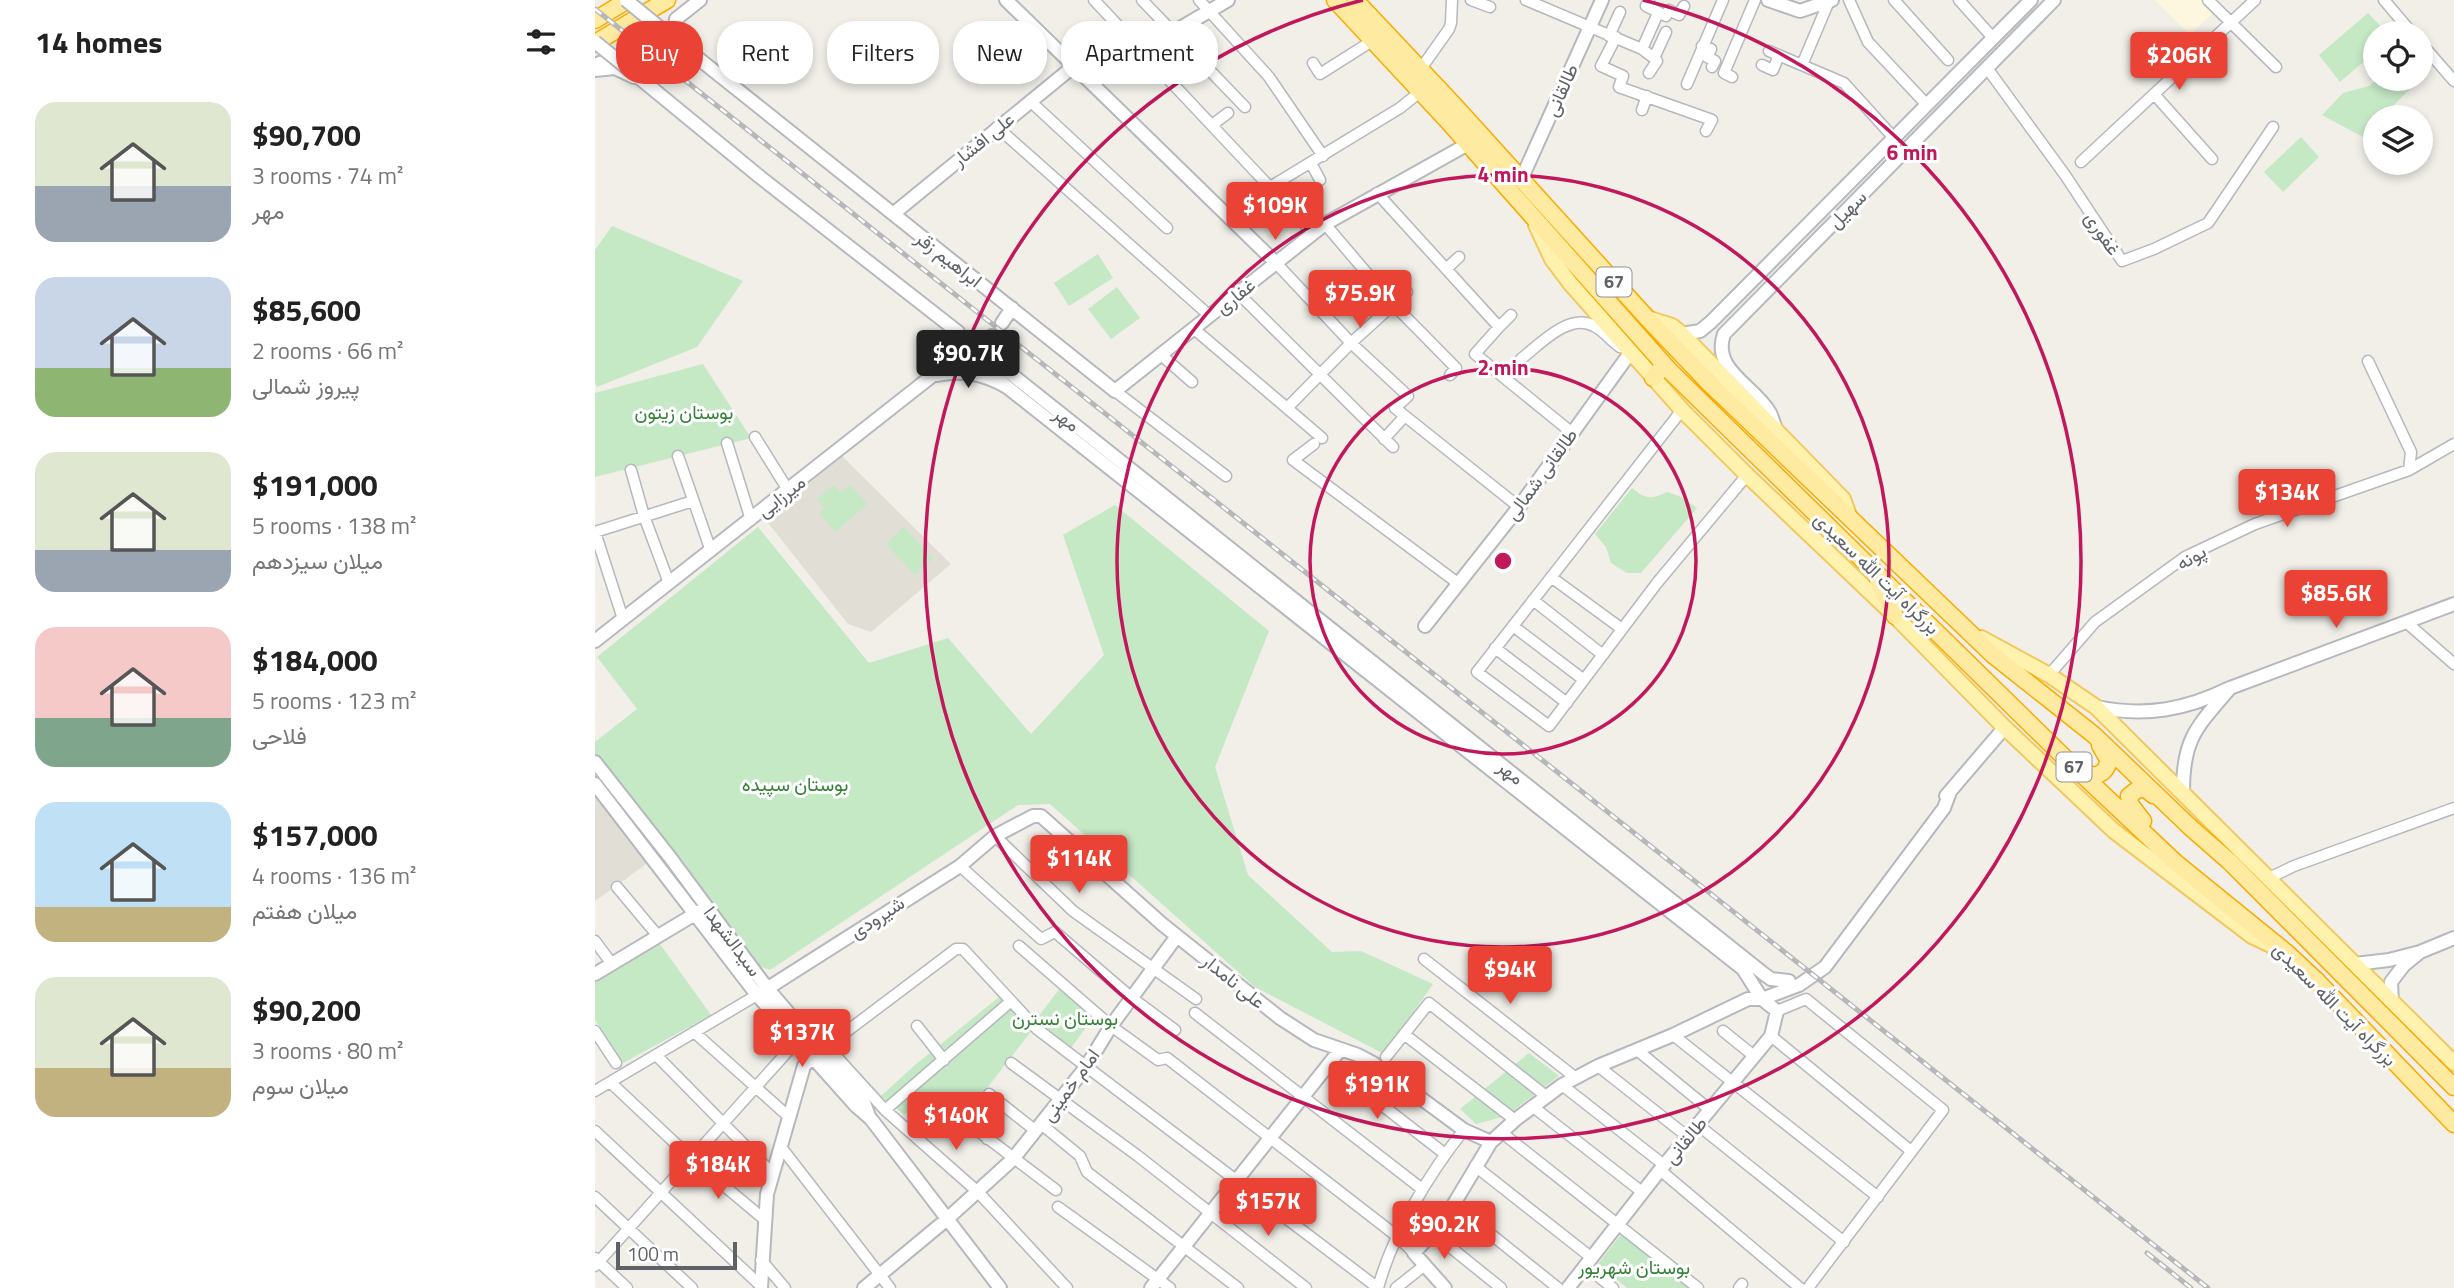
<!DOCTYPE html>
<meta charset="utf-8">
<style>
:root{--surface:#fff;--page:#f2f2f2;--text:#222;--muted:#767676;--accent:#ea4335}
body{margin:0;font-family:"Titillium Web",Vazirmatn,sans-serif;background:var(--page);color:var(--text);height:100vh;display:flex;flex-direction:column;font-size:26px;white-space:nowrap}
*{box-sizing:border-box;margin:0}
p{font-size:23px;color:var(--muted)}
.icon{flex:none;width:38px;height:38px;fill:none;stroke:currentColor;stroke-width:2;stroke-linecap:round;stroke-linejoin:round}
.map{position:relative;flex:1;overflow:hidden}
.details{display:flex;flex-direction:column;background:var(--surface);width:595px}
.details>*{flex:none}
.banner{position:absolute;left:21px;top:21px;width:665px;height:63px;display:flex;gap:14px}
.fabs{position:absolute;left:1768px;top:21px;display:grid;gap:14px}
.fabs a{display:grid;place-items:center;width:70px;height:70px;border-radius:50%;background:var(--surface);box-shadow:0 4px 10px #0003;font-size:35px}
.scale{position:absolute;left:21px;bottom:18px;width:121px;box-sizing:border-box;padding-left:7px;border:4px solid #5f6368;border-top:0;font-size:19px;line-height:24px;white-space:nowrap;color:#5f6368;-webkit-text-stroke:5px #fff;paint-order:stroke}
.price{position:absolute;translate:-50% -60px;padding:0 16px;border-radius:7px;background:var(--accent);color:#fff;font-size:23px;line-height:46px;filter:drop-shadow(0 2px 4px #0008)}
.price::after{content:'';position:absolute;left:50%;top:42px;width:21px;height:16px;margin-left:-10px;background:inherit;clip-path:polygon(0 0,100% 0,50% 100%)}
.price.current{background:#222;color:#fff}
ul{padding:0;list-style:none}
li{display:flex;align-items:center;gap:21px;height:175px;padding:0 35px}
li span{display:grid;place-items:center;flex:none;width:196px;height:140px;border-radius:21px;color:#555}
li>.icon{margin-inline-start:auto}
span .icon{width:84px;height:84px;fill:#fffc;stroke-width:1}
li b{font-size:30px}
h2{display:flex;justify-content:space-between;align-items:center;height:84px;padding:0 35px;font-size:30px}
.pill{padding:0 24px;border-radius:28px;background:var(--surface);box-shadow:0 4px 10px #0003;font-size:24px;line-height:63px}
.pill.current{background:var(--accent);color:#fff}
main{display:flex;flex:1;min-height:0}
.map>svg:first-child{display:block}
</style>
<main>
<section class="details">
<h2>14 homes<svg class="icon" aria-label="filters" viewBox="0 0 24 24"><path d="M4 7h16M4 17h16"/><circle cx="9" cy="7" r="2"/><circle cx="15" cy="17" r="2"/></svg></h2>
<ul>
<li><span style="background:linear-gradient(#dfe7d0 60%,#9aa5b1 0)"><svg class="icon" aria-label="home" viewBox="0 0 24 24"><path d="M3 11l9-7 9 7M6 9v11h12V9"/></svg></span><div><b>$90,700</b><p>3 rooms · 74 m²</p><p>مهر</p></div></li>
<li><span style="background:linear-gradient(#c9d6e8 65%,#8fb573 0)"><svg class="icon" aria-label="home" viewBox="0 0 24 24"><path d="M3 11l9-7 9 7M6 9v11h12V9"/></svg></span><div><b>$85,600</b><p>2 rooms · 66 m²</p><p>پیروز شمالی</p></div></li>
<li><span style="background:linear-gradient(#dfe7d0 70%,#9aa5b1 0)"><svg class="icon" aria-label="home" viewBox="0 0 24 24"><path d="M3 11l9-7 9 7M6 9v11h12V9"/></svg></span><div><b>$191,000</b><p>5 rooms · 138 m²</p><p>میلان سیزدهم</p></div></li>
<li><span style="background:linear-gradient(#f6c9c9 65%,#7fa58c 0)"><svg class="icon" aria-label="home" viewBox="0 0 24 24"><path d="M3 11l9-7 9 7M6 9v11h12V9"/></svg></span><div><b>$184,000</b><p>5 rooms · 123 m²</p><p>فلاحی</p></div></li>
<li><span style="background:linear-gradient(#bfe0f5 75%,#c2b280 0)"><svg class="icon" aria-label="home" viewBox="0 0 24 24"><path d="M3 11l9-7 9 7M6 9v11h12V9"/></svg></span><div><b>$157,000</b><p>4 rooms · 136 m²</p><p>میلان هفتم</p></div></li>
<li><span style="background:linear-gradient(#dfe7d0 65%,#c2b280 0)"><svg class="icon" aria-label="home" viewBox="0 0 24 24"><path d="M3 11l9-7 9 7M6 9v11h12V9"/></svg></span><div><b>$90,200</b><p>3 rooms · 80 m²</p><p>میلان سوم</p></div></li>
</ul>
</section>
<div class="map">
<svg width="1859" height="1288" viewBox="0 0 1859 1288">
<rect width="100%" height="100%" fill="#f1efe8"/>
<path fill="#fef7e0" d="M1560,0H1607L1619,12L1595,35Z"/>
<path fill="#e1ded6" d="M247,456L356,564L276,632L253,624L170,519Z
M2,795L54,862L0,901V797Z"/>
<path fill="#c5e8c5" d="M1773,13L1792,33H1780V52L1745,82L1724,55Z
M1783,79H1825L1787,117H1780V125L1768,137L1727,115L1748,93L1774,86Z
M1706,137L1724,157L1688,192L1669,172Z
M17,226L148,281L102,347L2,387L0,382V250Z
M503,254L518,278L474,306L459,283Z
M522,287L545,318L516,339L493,309Z
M108,364L156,438L0,477V393Z
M239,485L246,493L255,485L272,504L240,532L224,513L241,497L229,507L222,499Z
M1037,488C1050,499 1056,500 1072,492L1086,497L1102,508L1046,573H1032L1016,563L1011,547L1000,534Z
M520,505L674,631L620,767L653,875L737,952L766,951L838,984L789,1054L660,987L455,804L423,805L175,970L166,967L0,755V742L42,709L2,657L163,527L274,663L353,638L436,734L509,655L468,535Z
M309,527L338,558L320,575L291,544Z
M65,944L116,1015L28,1063L0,1020V980Z
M465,988L500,1015L476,1048L440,1021Z
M404,997L438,1029L368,1119L337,1095L309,1115L286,1096L320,1065Z
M934,1053L964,1076L911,1116L881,1124L865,1109Z
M1028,1232L1096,1288H1032L1003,1264Z"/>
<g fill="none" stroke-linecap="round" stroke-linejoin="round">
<defs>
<path id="minor" d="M499,0L718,233
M547,0L650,107
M604,0L674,77L728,156
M876,0L895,7
M931,0L1047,49L1059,58L1071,32
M1054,0L1051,6L1071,16L1074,10L1084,15L1089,6
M1254,0L1273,42L1332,105
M1299,0L1353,60
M1364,0L1398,38
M1613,0L1681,67
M1789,0L1817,33
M1014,36L1025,12
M1021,37L1006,66L1028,76L1024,87L1117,120L1111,131
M1825,42L1859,81
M1107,46L1116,49L1112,57L1120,61L1117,67
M1047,49L1063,13
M1174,51L1249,83L1299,138
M718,63L725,74L777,41
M1167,65L1178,70L1184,55
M1207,65L1234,1
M1392,68L1470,175L1527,261L1559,249L1613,223L1678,127
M825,70L854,29L856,23L857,0
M1054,73L1062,61
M1137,77L1129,73L1160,0
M1092,84L1128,0
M1559,94L1617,159
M435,101L572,228
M1047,110L1052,96
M617,125L633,113
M402,127L615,316
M1486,162L1660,0
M716,163L725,180
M675,187L805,108L825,92
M782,193L904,327L916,315
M730,224L799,305L861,368L855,375
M681,263L756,343L813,396L800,408L924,507
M851,269L864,257
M643,293L798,447
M904,327L880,354L976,432
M598,328L727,438
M565,354L597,382
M926,359C944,345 974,312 999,326C1009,331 1016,341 1025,347
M520,391L631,476
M692,408L756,343L812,292
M1087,410L882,672L954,726L1062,583L1152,475
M160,437L193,490
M789,439L809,417
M132,443L156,520
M719,444L698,460L864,584
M83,456L116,551
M36,470L49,516L74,583
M1814,470L1859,444
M0,532L98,501
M0,532L28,619
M956,577L1027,629
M938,600L1008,655
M1811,622L1859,664
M918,626L989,680
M900,648L972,703
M1454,675L1500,622L1590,557L1660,524L1814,470L1816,452L1773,361
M400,836L478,911L601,999
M365,866L446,939L460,932L537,998L580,1030
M1674,878L1699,866L1859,808
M22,887L63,936
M0,941L17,964
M424,946L516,1026L563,1060L572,1058L803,1237L819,1253
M829,959L981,1078
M1182,1011L1211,999L1348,1110L1213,1288
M600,1013L827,1189
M322,1026L349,1060
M0,1031L21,1063
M1128,1031L1159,1056
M99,1032L194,1117
M809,1034L920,1120
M1078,1035L1283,1197
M1176,1036L1316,1151
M227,1050L361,949H368L442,1029L783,1288
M227,1050L239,1054L290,1110L383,1192L472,1288
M1042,1050L1115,1110
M61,1055L178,1174
M791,1057L834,1003L952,1097
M416,1063L543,1156L711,1288
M734,1064L850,1154
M1003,1066L1093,1137
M15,1082L97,1159L170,1220
M967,1085L1069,1165
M0,1091L162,995
M394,1094L441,1131
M937,1106L1047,1192
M290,1110L415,1002
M374,1124L461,1190
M446,1124L485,1156L492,1172L643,1288
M1103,1125L1249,1242
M0,1131L166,1286
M906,1132L1103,1288
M392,1139L402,1125
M186,1147L295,1288
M880,1166L997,1258
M1065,1170L1205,1288
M0,1197L97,1288
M858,1204L963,1288
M463,1207L575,1288
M839,1234L906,1288
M0,1258L32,1288
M166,1260L190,1288
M0,1266L203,1040
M990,1266L1018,1288
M783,1288C797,1235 835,1172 869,1130
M801,1288L830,1265
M1144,1288L1147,1284"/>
<path id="tertiary" d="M411,0L681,263
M1173,0L1205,11L1237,0
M59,23L520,391L730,224L873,144
M0,65L12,60L39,69L51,67L78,40L81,19L105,0
M495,81L633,0
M926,180L1007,0
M298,214L479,66
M407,323L417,308
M377,351L391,354L1169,974L1176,979L1194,981
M381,352L384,362L412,387L1148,969L1167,999L1182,1011L1176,1036L1065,1170L973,1288
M381,352L397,336
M830,626L924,507L1035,353
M1635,688L1859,604
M1501,707C1551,717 1590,710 1635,688C1602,727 1588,738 1588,791
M0,762L74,856L172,988L268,1100L274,1116
M0,784L162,995L261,1106L276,1119L405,1288
M1351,796L1410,727
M0,974L105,911
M162,995L365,866L400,836L438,816H446L567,924L685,1018L719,1040L763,1055L778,1063L869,1130L896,1142
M166,1288L172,1194L209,1066L218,1057
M269,1288L351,1220L418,1159L491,1067L516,1026L582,936
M556,1288L745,1050
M850,1288L819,1253L848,1222L896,1142L920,1120L967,1085L1003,1066L1078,1035L1153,999H1167L1204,985L1230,967L1349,808L1355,792"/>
<path id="secondary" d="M0,70L20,68L39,77
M1087,334L1105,331L1116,322L1436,0
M341,375C369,370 387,373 412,387
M1181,429C1179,424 1177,417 1175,413C1160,386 1116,370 1129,334L1459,0
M0,641L370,350L363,332L165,177L36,71
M1825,952L1859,938
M1760,964L1794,960L1825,952L1809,965L1796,982L1797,1002"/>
<path id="primary" d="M941,225L957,259L975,283L1087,410L1152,475L1300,616L1407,725L1519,831L1657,936L1678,946
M1052,318L1077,326L1087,334L1248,499L1255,518
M1386,638L1454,675L1501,707L1859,1063"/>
<path id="trunk" d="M740,0L850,118L1075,371L1476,764L1581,863L1692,953L1722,981L1859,1124
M760,0L859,105L1052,318L1113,382L1398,655L1499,735L1594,826L1635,862L1859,1087
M0,20L33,0
M0,43L72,0
M1058,378L1069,365
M1283,580L1300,616
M1484,769L1498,776C1508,774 1511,770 1514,761L1505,745
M1548,821L1535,804L1534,796L1543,789H1551L1558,795"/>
</defs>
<use href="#minor" stroke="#b5b8bc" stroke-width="13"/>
<use href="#tertiary" stroke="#b5b8bc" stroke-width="16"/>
<use href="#secondary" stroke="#b6babf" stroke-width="16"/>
<use href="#primary" stroke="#f2c960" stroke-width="18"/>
<use href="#trunk" stroke="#f9ab00" stroke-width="19"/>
<use href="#minor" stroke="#fff" stroke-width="10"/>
<use href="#tertiary" stroke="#fff" stroke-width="12"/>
<use href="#secondary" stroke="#fff" stroke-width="12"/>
<use href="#primary" stroke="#fff2af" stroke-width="14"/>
<use href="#trunk" stroke="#feeaa1" stroke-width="16"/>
<defs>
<path id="rail" d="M0,9L1613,1288
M1552,1253L1596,1288"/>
</defs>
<use href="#rail" stroke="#b6b7b8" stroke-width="5"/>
<use href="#rail" stroke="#fff" stroke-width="2.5" stroke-dasharray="8" stroke-linecap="butt"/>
<defs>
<path id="tertiary-bridge" d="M31,0L59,23"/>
<path id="secondary-bridge" d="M0,42L36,71"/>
</defs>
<use href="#tertiary-bridge" stroke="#b5b8bc" stroke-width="16" stroke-linecap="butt"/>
<use href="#secondary-bridge" stroke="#b6babf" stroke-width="16" stroke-linecap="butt"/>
<use href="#tertiary-bridge" stroke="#fff" stroke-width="12"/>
<use href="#secondary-bridge" stroke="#fff" stroke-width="12"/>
</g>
<g fill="none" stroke="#c2185b" stroke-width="3.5">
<circle cx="908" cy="561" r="193"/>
<circle cx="908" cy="561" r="386"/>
<path d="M1048 0A578 578 0 1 1 768 0"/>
</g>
<g text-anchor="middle" stroke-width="6" stroke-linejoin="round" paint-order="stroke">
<g fill="#fff" stroke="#8f9295" stroke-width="2">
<rect x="1001.5" y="267.5" width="35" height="29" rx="5"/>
<rect x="1461.5" y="752.5" width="35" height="29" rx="5"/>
</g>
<g font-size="18" font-weight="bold" fill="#5f6368">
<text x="1019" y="288">67</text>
<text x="1479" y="773">67</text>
</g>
<g font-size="19" fill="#5f6368" stroke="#fff">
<text transform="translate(966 90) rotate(-66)" y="7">طالقانی</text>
<text transform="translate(388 139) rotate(-39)" y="7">علی افشار</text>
<text transform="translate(1252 209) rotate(-45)" y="7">سهیل</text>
<text transform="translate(1508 233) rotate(56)" y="7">غفوری</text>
<text transform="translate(354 259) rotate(38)" y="7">ابراهیم زقر</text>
<text transform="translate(640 296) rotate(-39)" y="7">غفاری</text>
<text transform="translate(472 419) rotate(38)" y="7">مهر</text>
<text transform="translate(946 474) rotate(-54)" y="7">طالقانی شمالی</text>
<text transform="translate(186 496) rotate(-38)" y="7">میرزایی</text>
<text transform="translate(1596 557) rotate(-30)" y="7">پونه</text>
<text transform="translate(1282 573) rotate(44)" y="7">بزرگراه آیت الله سعیدی</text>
<text transform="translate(916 772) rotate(39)" y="7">مهر</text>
<text transform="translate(282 917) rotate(-33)" y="7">شیرودی</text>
<text transform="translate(138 941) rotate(53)" y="7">سیدالشهدا</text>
<text transform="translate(639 981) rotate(39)" y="7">علی نامدار</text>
<text transform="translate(1740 1004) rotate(45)" y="7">بزرگراه آیت الله سعیدی</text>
<text transform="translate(475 1085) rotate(-54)" y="7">امام خمینی</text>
<text transform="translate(1090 1140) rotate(-50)" y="7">طالقانی</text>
</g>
<g font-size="19" fill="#348238" stroke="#fff">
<text x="89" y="419">بوستان زیتون</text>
<text x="200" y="791">بوستان سپیده</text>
<text x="470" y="1025">بوستان نسترن</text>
<text x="1039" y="1274">بوستان شهریور</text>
</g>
</g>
<circle cx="908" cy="561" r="10" fill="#c2185b" stroke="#fff" stroke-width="3.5"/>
<g font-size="21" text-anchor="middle" font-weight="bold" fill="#c2185b" stroke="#fff" stroke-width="6" stroke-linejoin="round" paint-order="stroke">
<text x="1317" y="160">6 min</text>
<text x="908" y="182">4 min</text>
<text x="908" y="375">2 min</text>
</g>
</svg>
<div class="fabs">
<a><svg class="icon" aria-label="locate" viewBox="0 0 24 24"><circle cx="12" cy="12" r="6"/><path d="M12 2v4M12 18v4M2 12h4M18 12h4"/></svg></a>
<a><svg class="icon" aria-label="layers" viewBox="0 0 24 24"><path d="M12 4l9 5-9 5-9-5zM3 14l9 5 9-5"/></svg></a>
</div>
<div class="scale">100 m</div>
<b class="price" style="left:1584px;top:92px">$206K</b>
<b class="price" style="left:680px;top:242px">$109K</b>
<b class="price" style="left:765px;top:330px">$75.9K</b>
<b class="price current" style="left:373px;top:390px">$90.7K</b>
<b class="price" style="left:1692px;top:529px">$134K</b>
<b class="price" style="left:1741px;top:630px">$85.6K</b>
<b class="price" style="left:484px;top:895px">$114K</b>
<b class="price" style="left:915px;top:1006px">$94K</b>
<b class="price" style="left:207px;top:1069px">$137K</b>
<b class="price" style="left:782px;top:1121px">$191K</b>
<b class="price" style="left:361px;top:1152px">$140K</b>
<b class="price" style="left:123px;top:1201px">$184K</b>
<b class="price" style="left:673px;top:1238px">$157K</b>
<b class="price" style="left:849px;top:1261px">$90.2K</b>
<div class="banner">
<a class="pill current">Buy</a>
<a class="pill">Rent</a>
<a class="pill">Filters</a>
<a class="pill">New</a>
<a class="pill">Apartment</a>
</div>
</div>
</main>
